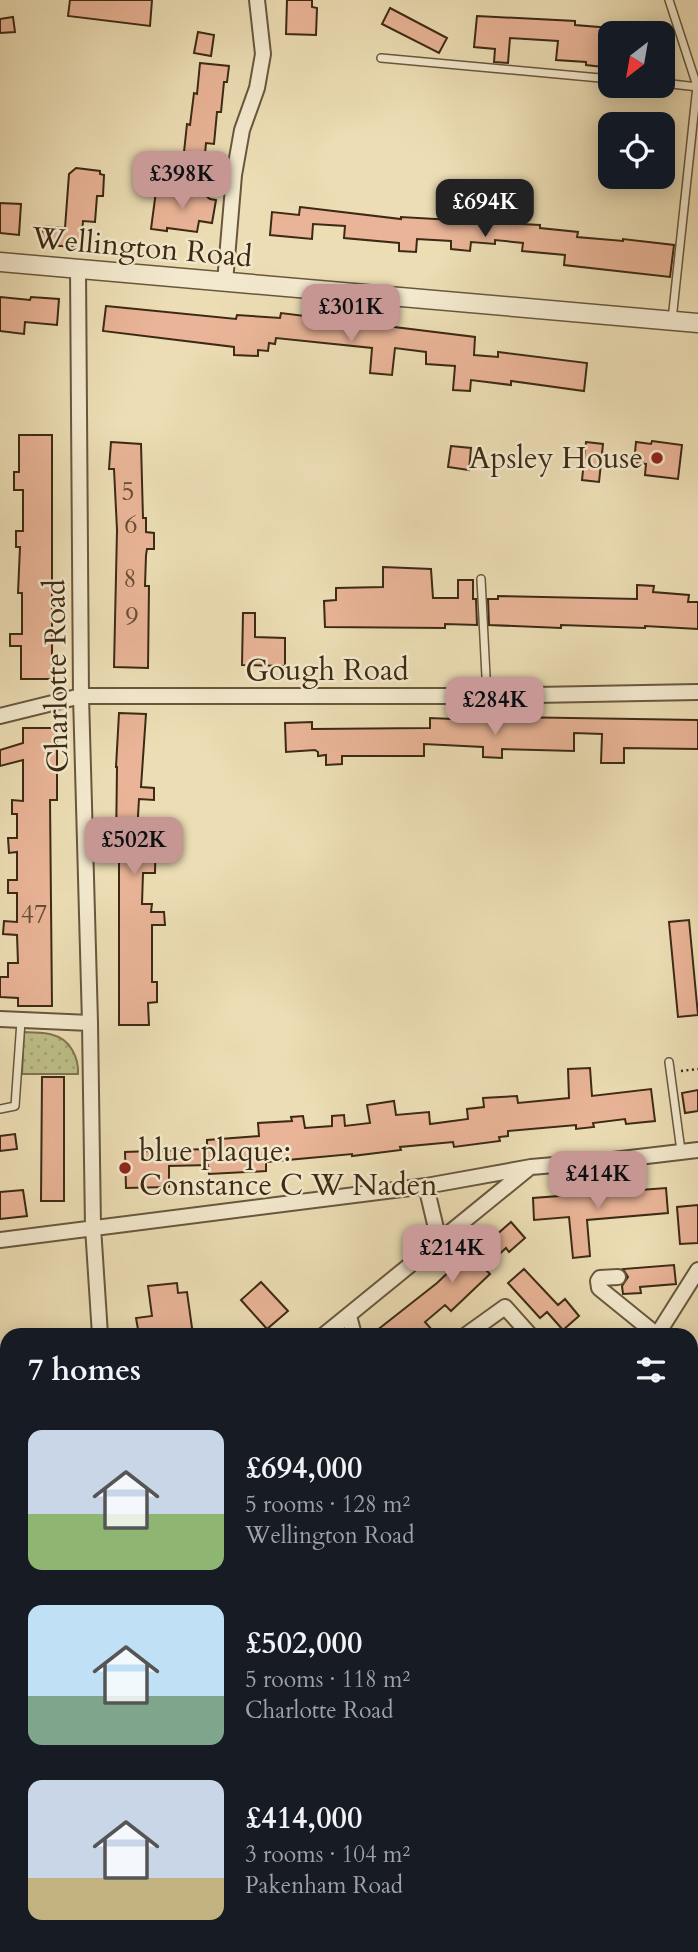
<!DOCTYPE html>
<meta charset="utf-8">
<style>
:root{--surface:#171b24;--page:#20242c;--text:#f1f3f6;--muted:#9ea1a6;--accent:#c59692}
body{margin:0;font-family:Cardo,serif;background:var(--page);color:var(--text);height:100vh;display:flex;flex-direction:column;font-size:26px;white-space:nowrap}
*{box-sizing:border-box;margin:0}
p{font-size:23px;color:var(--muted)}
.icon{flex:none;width:38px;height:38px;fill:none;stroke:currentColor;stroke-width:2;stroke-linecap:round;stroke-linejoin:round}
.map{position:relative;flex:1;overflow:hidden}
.drawer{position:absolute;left:0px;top:1328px;width:698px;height:625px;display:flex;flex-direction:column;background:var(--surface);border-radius:21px 21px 0 0;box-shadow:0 4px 18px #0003}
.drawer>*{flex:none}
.needle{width:46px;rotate:211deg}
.tools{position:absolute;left:598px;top:21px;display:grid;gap:14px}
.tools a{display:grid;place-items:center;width:77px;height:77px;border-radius:14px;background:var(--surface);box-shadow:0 4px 18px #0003;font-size:35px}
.price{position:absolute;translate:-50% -60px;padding:0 16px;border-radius:14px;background:var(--accent);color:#111;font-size:23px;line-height:46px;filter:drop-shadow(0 2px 4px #0008)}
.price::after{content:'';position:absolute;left:50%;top:42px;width:21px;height:16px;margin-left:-10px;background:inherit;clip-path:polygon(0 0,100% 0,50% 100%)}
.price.selected{background:#222;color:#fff}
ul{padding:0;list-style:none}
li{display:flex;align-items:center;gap:21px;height:175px;padding:0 28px}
li span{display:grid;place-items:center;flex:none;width:196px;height:140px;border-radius:14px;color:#555}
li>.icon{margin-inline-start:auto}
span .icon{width:84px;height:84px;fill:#fffc;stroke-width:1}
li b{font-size:30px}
h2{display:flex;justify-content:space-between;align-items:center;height:84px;padding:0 28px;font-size:30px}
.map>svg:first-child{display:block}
</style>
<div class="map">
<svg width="698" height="1952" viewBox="0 0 698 1952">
<defs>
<pattern id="grass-dots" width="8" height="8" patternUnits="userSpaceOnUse" patternTransform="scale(1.75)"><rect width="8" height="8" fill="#bebf89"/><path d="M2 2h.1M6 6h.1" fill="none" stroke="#a4a475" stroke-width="1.8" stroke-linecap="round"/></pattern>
</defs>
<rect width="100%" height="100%" fill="#ecddb4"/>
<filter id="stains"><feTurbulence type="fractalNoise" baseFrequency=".00286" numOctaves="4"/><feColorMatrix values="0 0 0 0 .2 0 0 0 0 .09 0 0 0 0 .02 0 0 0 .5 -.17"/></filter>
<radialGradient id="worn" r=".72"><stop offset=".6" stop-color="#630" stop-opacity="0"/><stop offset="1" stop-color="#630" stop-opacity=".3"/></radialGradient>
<path fill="url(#grass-dots)" stroke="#7e744e" stroke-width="2" d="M24,1032C33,1033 44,1032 53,1035C70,1039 79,1058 78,1074H22Z"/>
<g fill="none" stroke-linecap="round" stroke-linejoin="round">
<path stroke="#9cbab6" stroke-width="18" d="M691,1936L698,1931
M664,1952L674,1946"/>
</g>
<path fill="#e9b497" stroke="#3d2a14" stroke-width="2" d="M70,0H152L150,26L68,16Z
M287,0H312V7L317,8L316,35L286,34Z
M390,8L447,38L439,53L382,24Z
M477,16L575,21V25L611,28V46H605L603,67L586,65V62L556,60L558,41L510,38L508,63L494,62L495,49L474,47Z
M13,17L15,32L0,33V19Z
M198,32L214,35L211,56L194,53Z
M200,63L229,66L227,82H224L221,112H217L214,144L206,143L205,154L184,152L187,124L190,125L194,93L197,94Z
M76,168L100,171V174L104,175L103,196H97L95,222L83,221L81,248L41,244L43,226L65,228L69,174Z
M199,190L210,199L216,200L212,223L199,221L197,232L167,228V231L151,229L156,191L196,195Z
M0,203L21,204L19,235L0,233Z
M300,207L401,219V217L540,225V228L578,232L577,237L623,241V239L674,245L670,277L564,265L565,255L522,251L523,243L495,240V244L471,242L470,251L451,249V241L417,239L416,252L399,251V243L344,238L345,226L313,224L312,239L270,235L272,212L299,215Z
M0,297L30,300L31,297L59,299L57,325L25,322L24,334L0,331Z
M106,306L236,319L237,315L280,318L281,313L475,337L474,355L498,357V352L587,363L584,391L511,381V385L471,380L470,391L453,390L455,366L426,364V352L395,348L392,375L370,373L372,348L276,338L275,344L269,343L268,351L258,350V356L234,355V347L103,331Z
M19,435H52V679H21V646H10V634H22V593H18L20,547H16V531H23V490H14V472H19Z
M652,441L682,445L678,479L645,475L646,464L634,463L636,442L651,444Z
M111,442L141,444L143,518H146V532L154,533V549H147L146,555L145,586H149L148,668L114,667L117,530L114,469H109Z
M586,442L603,444L599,482L582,480Z
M451,446L471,448L469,470L448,467Z
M383,567L431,569L433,598H458V580H473V599H476L477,625L445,624V628L325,627L324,601L336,600V588L383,587Z
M637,585L654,586L653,592L689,595L688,602H698V629L645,626V628L561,625V628L489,625L488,599H498V596L637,599Z
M243,613H255V637L285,638V666L242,665Z
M119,713L146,714L141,787L154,788V800L139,799L138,816V828L156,829L155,873H143L142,904H152L151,912H164L165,925H152V982H157V1002L148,1003L149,1025H119V847H116L117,767H116Z
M500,717L698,720V749L624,748V763H601L602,734L574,733V751L502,749V758L483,757V747L424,744V756H342V764L326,765V755L318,756V752L315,750L286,752L285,723L312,722V729L430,728V718L500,721Z
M23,728H57V800H50L52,1006H18V998L0,997V977H8V963H18L17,935L3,934L4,921L17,922V893H8V880H17V852L9,853L8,838H17V814H12V800L23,801V760L0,766V750L23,743Z
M689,920L698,1015L678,1017L669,922Z
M590,1068L592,1096L651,1089L655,1121L626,1124L625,1119L593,1123L594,1127L576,1129V1125L508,1131V1136L499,1137L500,1141L454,1147L453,1142L400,1147L401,1150L352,1156V1154L266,1162V1171L209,1174L208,1165L169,1166V1187L126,1188L125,1152L207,1149V1140L259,1136L258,1123L292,1121L291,1117L303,1116L305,1128L332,1126V1116L344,1115L345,1126L370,1123L367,1105L394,1101L396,1115L429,1112L430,1124L468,1119L467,1109L484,1107L483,1098L517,1096L518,1103L569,1098L568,1069Z
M42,1077H64V1201H41Z
M698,1090V1111L685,1113L682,1093Z
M15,1134L17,1149L0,1151V1136Z
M666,1188L668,1213L587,1220L590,1256L573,1258L569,1217L534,1220L533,1198Z
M23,1190L27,1216L0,1219V1192Z
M698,1205V1243L680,1244L677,1207Z
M511,1222L525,1238L509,1252L506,1248L484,1268L490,1274L451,1311L445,1305L425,1322L433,1331L420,1329L415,1333L411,1329L404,1335H371L437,1283L476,1246L479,1250Z
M674,1265L676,1284L640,1287L641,1293L623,1294L622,1286L628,1277L623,1269Z
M524,1269L558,1305L565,1299L579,1316L563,1330L547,1312L540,1318L508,1283Z
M261,1282L288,1311L267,1329L241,1300Z
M177,1283L178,1293L187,1292L193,1335H139L136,1318L152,1316L148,1286Z"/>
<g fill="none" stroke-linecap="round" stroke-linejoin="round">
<defs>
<path id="service" d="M669,0L697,86L672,320
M381,58L611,79
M663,83L698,87
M481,579L487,696
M669,1062L681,1151
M0,1109L15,1106L21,1021
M240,1946L244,1952"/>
<path id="minor" d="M78,268L81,696L90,1023L93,1227L100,1335
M225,282L234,175L242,130L257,88L263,54L257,0
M0,716L81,696H487L698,692
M0,1019L90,1023
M426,1186L439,1241
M0,1240L426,1186L531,1167L613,1160L698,1150
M618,1277L600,1278L598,1281L599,1288L657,1335
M349,1316L354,1335
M324,1335L529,1168
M466,1335L505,1307L530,1335
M657,1335L698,1270
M691,1364L698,1369
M0,1413L7,1412
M0,1620L7,1613
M691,1878L698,1872
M450,1946L453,1952"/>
<path id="tertiary" d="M0,262L698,323
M691,1620L698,1612
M378,1952L385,1946"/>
</defs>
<use href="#service" stroke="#69573c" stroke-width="10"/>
<use href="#minor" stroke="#69573c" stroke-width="18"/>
<use href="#tertiary" stroke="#69573c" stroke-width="21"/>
<path stroke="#3d2a14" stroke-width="2.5" stroke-dasharray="2 3.5" stroke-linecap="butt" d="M681,1071L698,1069
M0,1465L7,1469
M689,1952L698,1946"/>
<use href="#service" stroke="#f3e9ce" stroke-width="7"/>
<use href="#minor" stroke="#f3e9ce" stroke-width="14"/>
<use href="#tertiary" stroke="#f3e9ce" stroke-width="18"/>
</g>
<g fill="#8f2418" stroke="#f3e9ce" stroke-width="2.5">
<circle cx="657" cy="458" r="7"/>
<circle cx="125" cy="1168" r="7"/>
</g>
<g text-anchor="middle" stroke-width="5" stroke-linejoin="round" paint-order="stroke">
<g font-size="26" fill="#684c35">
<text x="128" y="500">5</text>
<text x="131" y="533">6</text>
<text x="130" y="587">8</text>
<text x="132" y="625">9</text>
<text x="34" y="923">47</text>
</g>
<g font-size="30" fill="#3d2a14" stroke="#f3e9ce">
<text transform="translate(142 247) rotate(5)" y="10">Wellington Road</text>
<text x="327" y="680">Gough Road</text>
<text transform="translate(56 676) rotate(-91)" y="10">Charlotte Road</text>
</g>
<g font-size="30" fill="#3d2a14" stroke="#f3e9ce" text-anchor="end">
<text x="643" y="468">Apsley House</text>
<text x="139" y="1161" text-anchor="start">blue plaque:<tspan x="139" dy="34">Constance C W Naden</tspan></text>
</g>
</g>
<rect width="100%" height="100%" filter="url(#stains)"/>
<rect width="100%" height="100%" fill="url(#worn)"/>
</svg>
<div class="tools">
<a><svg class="needle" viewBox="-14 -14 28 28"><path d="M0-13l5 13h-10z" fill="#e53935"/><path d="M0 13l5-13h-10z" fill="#9ea1a6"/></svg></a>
<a><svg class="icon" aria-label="locate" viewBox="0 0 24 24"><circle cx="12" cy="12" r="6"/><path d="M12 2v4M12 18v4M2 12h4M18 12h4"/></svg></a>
</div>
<b class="price" style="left:182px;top:211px">£398K</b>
<b class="price selected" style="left:485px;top:239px">£694K</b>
<b class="price" style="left:351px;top:344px">£301K</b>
<b class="price" style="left:495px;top:737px">£284K</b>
<b class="price" style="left:134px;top:877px">£502K</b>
<b class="price" style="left:598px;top:1211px">£414K</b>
<b class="price" style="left:452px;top:1285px">£214K</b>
<section class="drawer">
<h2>7 homes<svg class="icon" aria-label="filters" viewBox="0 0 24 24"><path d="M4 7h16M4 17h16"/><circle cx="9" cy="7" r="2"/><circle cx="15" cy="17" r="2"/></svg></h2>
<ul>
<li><span style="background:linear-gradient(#c9d6e8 60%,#8fb573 0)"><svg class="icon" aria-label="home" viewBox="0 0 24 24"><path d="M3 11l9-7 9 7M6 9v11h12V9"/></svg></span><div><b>£694,000</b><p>5 rooms · 128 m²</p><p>Wellington Road</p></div></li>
<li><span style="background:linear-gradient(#bfe0f5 65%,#7fa58c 0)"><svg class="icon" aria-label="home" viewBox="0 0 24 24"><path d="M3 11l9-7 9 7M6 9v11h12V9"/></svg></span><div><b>£502,000</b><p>5 rooms · 118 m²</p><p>Charlotte Road</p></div></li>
<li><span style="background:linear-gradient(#c9d6e8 70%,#c2b280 0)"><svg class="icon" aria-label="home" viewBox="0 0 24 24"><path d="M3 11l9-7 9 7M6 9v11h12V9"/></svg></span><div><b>£414,000</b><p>3 rooms · 104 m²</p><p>Pakenham Road</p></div></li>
</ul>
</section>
</div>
